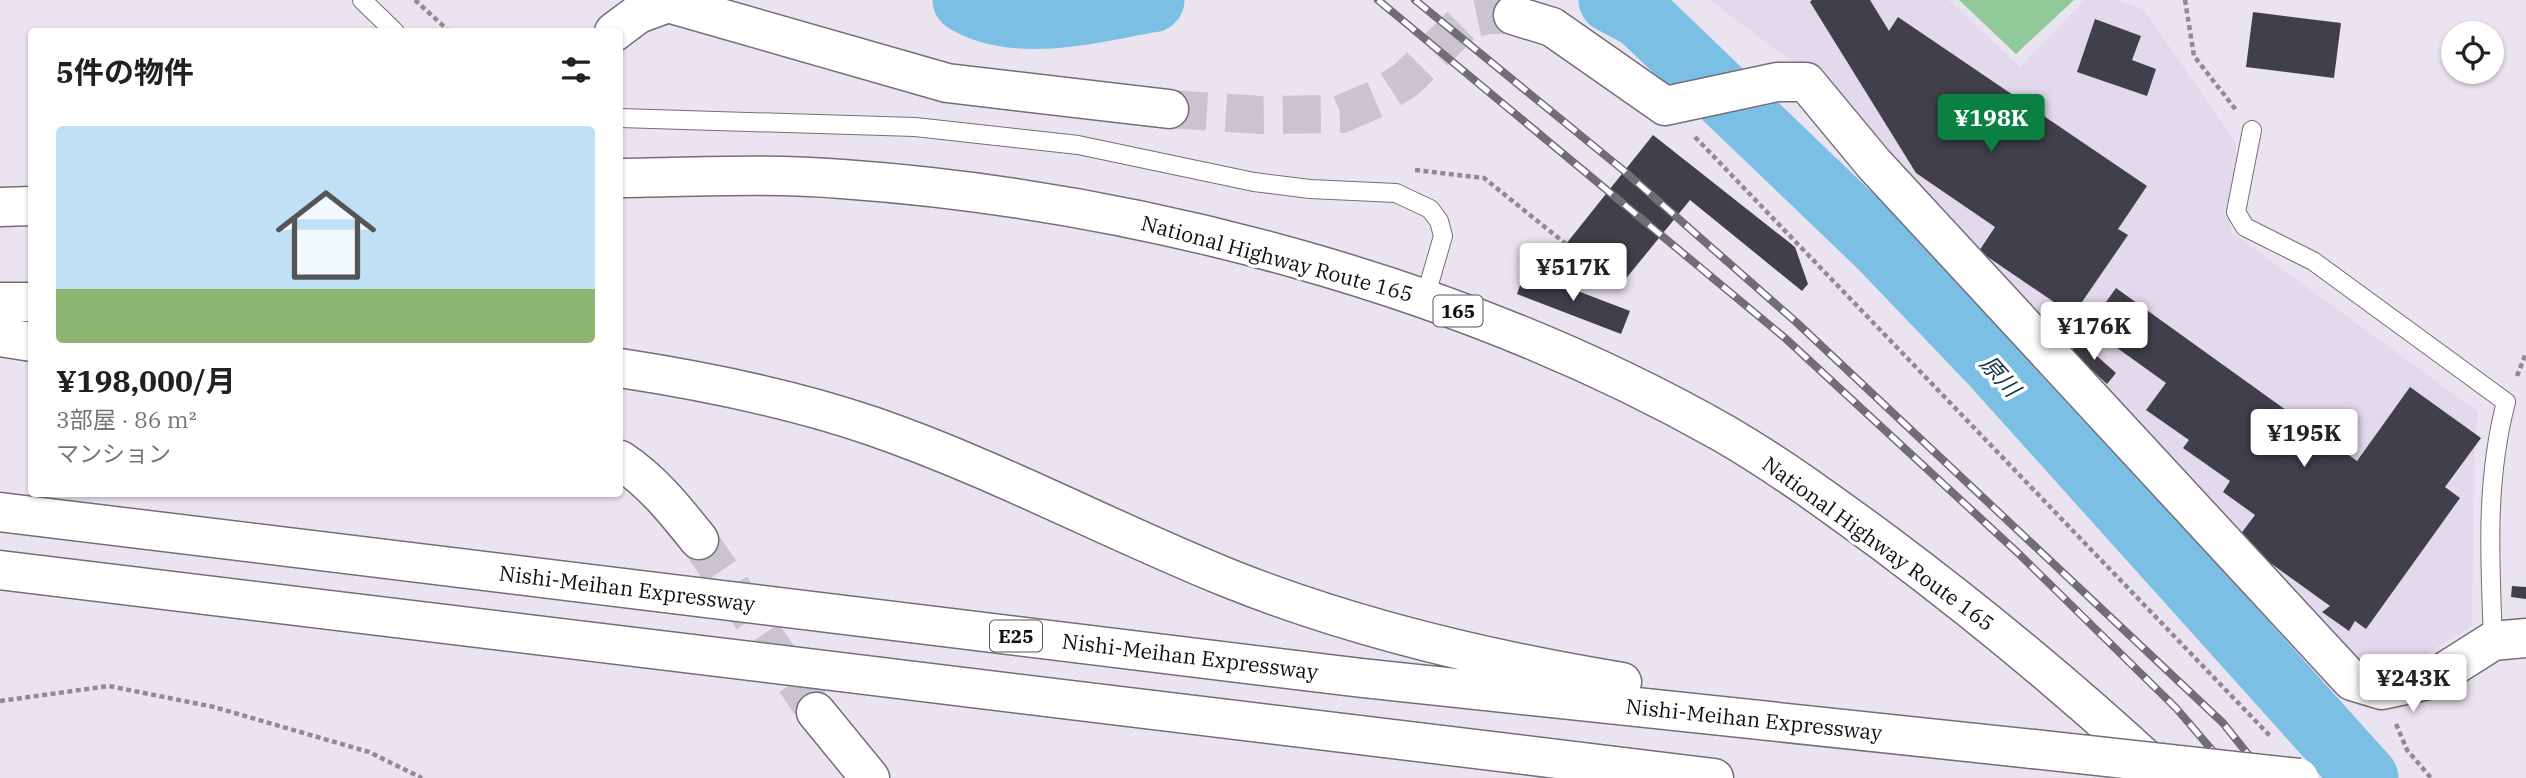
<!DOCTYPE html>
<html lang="ja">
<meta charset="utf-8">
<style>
:root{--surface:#fff;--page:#f6f6f6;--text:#202124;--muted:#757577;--accent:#0b8043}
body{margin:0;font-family:"IBM Plex Serif","Noto Sans JP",serif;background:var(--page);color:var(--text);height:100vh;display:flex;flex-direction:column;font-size:26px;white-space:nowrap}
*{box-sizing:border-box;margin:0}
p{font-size:23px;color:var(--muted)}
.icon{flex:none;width:38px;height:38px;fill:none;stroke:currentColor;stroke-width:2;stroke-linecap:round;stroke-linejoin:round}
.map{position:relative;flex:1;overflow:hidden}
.side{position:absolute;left:28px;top:28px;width:595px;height:469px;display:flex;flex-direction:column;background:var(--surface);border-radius:7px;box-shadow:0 2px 5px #0004}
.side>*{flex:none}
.controls{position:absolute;left:2441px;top:21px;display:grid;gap:14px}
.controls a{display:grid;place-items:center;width:63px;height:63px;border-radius:50%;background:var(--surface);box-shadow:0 2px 5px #0004;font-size:35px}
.price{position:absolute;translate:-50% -60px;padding:0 16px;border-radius:7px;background:#fff;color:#222;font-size:23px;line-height:46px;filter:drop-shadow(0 2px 4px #0008)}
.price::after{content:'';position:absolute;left:50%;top:42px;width:21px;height:16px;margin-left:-10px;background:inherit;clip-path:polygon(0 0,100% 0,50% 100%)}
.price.active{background:var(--accent);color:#fff}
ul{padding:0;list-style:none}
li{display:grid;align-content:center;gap:14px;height:371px;padding:0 28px}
li span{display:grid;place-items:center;height:217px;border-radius:7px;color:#555}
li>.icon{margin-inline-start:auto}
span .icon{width:126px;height:126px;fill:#fffc;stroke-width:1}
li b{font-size:30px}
h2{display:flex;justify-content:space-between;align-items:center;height:84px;padding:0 28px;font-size:30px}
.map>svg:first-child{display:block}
</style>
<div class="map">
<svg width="2526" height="778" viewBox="0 0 2526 778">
<rect width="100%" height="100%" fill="#eae4f0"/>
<path fill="#e2d9ec" d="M1710,0H1949L2020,67L2085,0H2118L2144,10L2236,143L2230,231L2478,412L2474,462L2472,626L2403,668L2364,666L1827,88Z"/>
<path fill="#92c99b" d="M1959,0H2074L2016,54Z"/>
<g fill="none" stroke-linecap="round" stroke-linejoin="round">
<path stroke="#7cbfe5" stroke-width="65" d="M965,0C1017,32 1096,9 1152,0
M1611,0L1641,16L1882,247L1992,362L2366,778"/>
</g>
<path fill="#3f404a" d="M1812,0H1870L1889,31L1898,17L2147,186L2118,229L2128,235L2073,315L1979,251L1995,227L1916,173L1810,2Z
M2253,12L2341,23L2334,78L2246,67Z
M2095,19L2141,36L2132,60L2156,69L2147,96L2077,72Z
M1653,135L1795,247L1808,284L1802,291L1690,200L1619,287L1566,244Z
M1525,271L1630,311L1621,334L1517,294Z
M2116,288L2357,461L2410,387L2481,438L2445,487L2460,498L2366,629L2355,621L2349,631L2322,612L2330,606L2237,539L2255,515L2223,492L2230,481L2183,448L2189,440L2146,410L2166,383L2088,327Z
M2080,341L2116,373L2107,384L2071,351Z
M2512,586L2526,587V599L2511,597Z"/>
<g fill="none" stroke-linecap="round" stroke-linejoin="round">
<path stroke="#c9c4cf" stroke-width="38" stroke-dasharray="38 19" stroke-linecap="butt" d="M1169,109L1261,115L1341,114L1376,99L1407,79L1466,20L1489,15H1513"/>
<path stroke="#c9c4cf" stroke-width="38" stroke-dasharray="38 19" stroke-linecap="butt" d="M699,540L816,712"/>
<defs>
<path id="service" d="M362,0L395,32
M620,118L915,127L1078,145L1254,182L1310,189L1396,193L1430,209L1439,221L1443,236L1425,298
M2252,130L2236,212L2245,227L2313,261L2506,402C2485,482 2490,560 2493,641"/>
<path id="tertiary" d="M1513,15L1552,27L1665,106L1777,82H1806L1874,164L2352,681L2382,690L2433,679L2493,641L2526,638
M614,32L638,14L668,3L947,83L1169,109"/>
<path id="trunk" d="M620,178C693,177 768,173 842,179C1139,200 1464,286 1723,433C1780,466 1833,505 1886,544C1982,616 2074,692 2162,774
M0,207L32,206"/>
<path id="motorway" d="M0,302H32
M0,337L32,342
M620,368C705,381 790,398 872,426C994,468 1109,530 1228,578C1355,629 1488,660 1622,682
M620,460C652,481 675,510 699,540
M0,512L1362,678L2033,749
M0,570L1714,778
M816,712L870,778"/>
</defs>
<use href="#service" stroke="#736e79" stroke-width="20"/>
<use href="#tertiary" stroke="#736e79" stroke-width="41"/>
<use href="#trunk" stroke="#736e79" stroke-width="41"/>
<use href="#motorway" stroke="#736e79" stroke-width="41"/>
<path stroke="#8f8b94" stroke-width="4.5" stroke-dasharray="5 3.5" stroke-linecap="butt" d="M415,0L450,32
M2185,0L2194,56L2236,110
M1695,137L2270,736
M1415,170L1484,178L1566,244
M2517,376L2526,353
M0,701L109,686L214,707L369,752L422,778
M2396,724L2407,750L2431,778"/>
<use href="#service" stroke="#fff" stroke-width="18"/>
<use href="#tertiary" stroke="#fff" stroke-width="38"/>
<use href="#trunk" stroke="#fff" stroke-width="38"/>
<use href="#motorway" stroke="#fff" stroke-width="38"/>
<defs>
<path id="rail" d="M1378,0L1785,338L2018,553L2176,708L2236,778
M1415,0L1623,170L1795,321L2223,723L2267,778"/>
</defs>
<use href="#rail" stroke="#706d74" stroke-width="8"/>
<use href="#rail" stroke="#fff" stroke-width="5" stroke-dasharray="16" stroke-linecap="butt"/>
<defs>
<path id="motorway-bridge" d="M2033,749L2299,778"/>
</defs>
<use href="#motorway-bridge" stroke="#736e79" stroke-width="41" stroke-linecap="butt"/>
<use href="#motorway-bridge" stroke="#fff" stroke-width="38"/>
</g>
<g text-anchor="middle" stroke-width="7" stroke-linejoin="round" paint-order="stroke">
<g fill="#fff" stroke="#585659" stroke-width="2">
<rect x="1433.5" y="295.5" width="49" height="31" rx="5"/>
<rect x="990" y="620.5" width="52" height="31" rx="5"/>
</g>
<g font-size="19" font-weight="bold" fill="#100e12">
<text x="1458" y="318">165</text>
<text x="1016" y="643">E25</text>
</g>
<g font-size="21" fill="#100e12" stroke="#fff">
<text transform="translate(1277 259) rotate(15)" y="7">National Highway Route 165</text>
<text transform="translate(1878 544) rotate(36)" y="7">National Highway Route 165</text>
<text transform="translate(627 589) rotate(7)" y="7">Nishi-Meihan Expressway</text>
<text transform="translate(1190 657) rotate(7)" y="7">Nishi-Meihan Expressway</text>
<text transform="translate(1754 720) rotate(6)" y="7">Nishi-Meihan Expressway</text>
</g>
<g font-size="23" font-style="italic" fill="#133142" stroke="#fff">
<text transform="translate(2000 376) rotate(48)" y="8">原川</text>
</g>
</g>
</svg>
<div class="controls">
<a><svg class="icon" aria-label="locate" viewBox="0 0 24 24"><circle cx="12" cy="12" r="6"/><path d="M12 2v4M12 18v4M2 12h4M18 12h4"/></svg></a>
</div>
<b class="price active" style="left:1991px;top:154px">¥198K</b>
<b class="price" style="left:1573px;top:303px">¥517K</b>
<b class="price" style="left:2094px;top:362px">¥176K</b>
<b class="price" style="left:2304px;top:469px">¥195K</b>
<b class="price" style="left:2413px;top:714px">¥243K</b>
<section class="side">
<h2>5件の物件<svg class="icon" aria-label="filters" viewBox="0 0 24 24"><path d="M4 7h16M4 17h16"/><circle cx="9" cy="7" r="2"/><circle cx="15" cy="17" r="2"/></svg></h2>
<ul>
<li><span style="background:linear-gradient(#bfe0f5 75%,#8fb573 0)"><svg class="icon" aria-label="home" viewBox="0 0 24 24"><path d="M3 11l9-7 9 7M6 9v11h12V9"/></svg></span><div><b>¥198,000/月</b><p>3部屋 · 86 m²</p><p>マンション</p></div></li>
</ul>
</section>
</div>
